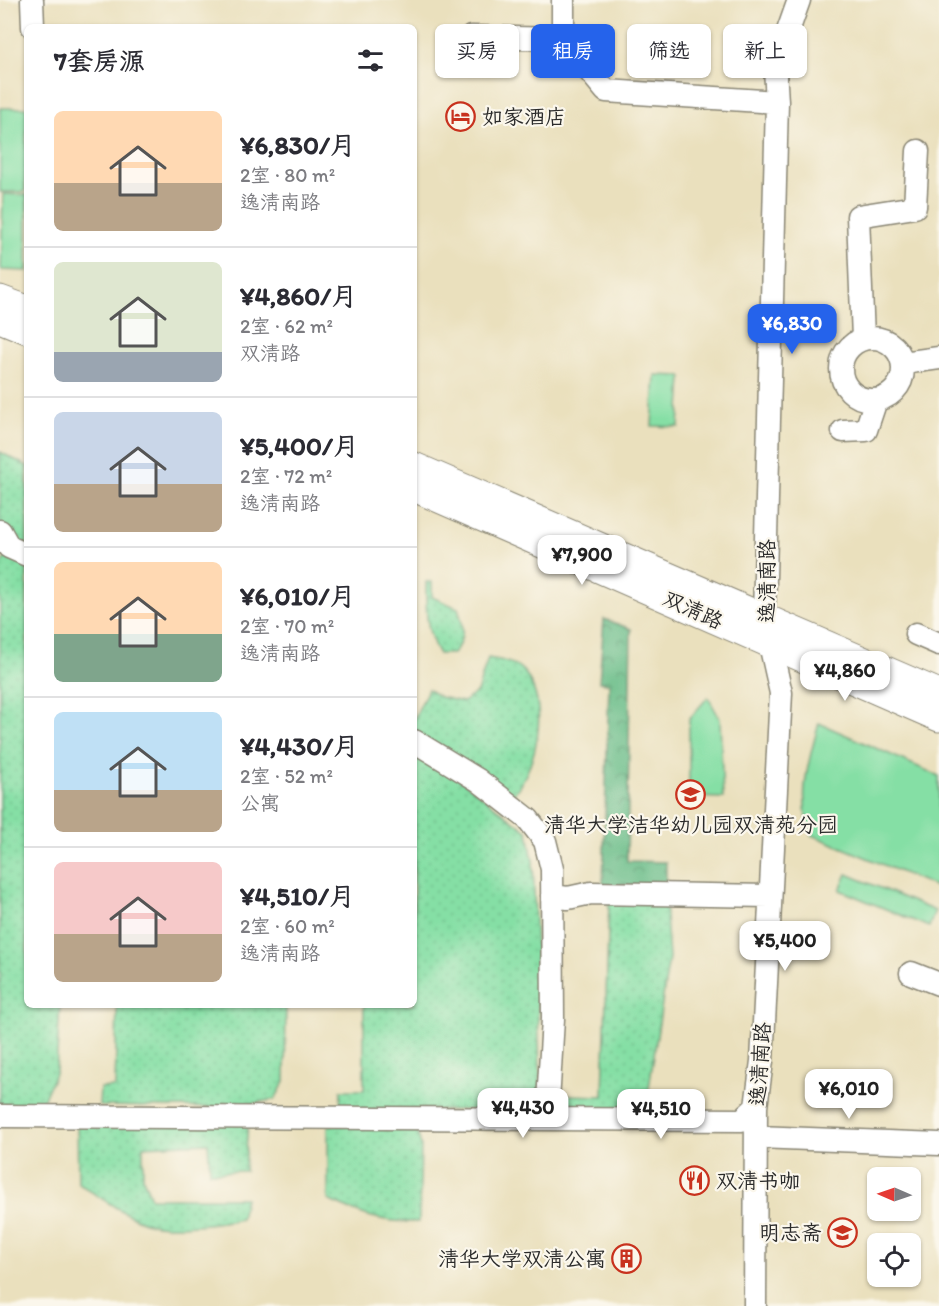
<!DOCTYPE html>
<html lang="zh">
<meta charset="utf-8">
<style>
:root{--surface:#fff;--page:#f7f7f7;--text:#2b2b33;--muted:#7c7c81;--line:#e1e1e2;--accent:#2563eb}
body{margin:0;font-family:Itim,"LXGW WenKai TC",sans-serif;background:var(--page);color:var(--text);height:100vh;display:flex;flex-direction:column;font-size:22px;white-space:nowrap}
*{box-sizing:border-box;margin:0}
p{font-size:20px;color:var(--muted)}
.icon{flex:none;width:33px;height:33px;fill:none;stroke:currentColor;stroke-width:2;stroke-linecap:round;stroke-linejoin:round}
.map{position:relative;flex:1;overflow:hidden}
.drawer{position:absolute;left:24px;top:24px;width:393px;height:984px;display:flex;flex-direction:column;background:var(--surface);border-radius:9px;box-shadow:0 2px 4px #0004}
.drawer>*{flex:none}
.guide{position:absolute;left:435px;top:24px;width:414px;height:54px;display:flex;gap:12px}
.needle{width:39px;rotate:272deg}
.buttons{position:absolute;left:867px;top:1167px;display:grid;gap:12px}
.buttons a{display:grid;place-items:center;width:54px;height:54px;border-radius:9px;background:var(--surface);box-shadow:0 2px 4px #0004;font-size:30px}
.price{position:absolute;translate:-50% -51px;padding:0 14px;border-radius:12px;background:#fff;color:#222;font-size:20px;line-height:39px;filter:drop-shadow(0 2px 3px #0008)}
.price::after{content:'';position:absolute;left:50%;top:36px;width:18px;height:14px;margin-left:-9px;background:inherit;clip-path:polygon(0 0,100% 0,50% 100%)}
.price.on{background:var(--accent);color:#fff}
ul{padding:0;list-style:none}
li{display:flex;align-items:center;gap:18px;height:150px;padding:0 30px}
li+li{border-top:2px solid var(--line)}
li span{display:grid;place-items:center;flex:none;width:168px;height:120px;border-radius:9px;color:#555}
li>.icon{margin-inline-start:auto}
span .icon{width:72px;height:72px;fill:#fffc;stroke-width:1}
li b{font-size:26px}
h2{display:flex;justify-content:space-between;align-items:center;height:72px;padding:0 30px;font-size:26px}
.chip{padding:0 21px;border-radius:9px;background:var(--surface);box-shadow:0 2px 4px #0004;font-size:21px;line-height:54px}
.chip.on{background:var(--accent);color:#fff}
.map>svg:first-child{display:block}
</style>
<div class="map">
<svg width="939" height="1306" viewBox="0 0 939 1306">
<defs>
<pattern id="forest-crowns" width="20" height="18" patternUnits="userSpaceOnUse" patternTransform="scale(1.5)"><rect width="20" height="18" fill="#6cbe8a"/><path d="M2 6a3 3 0 1 1 6 0M12 15a3 3 0 1 1 6 0" fill="none" stroke="#599b71"/></pattern>
<pattern id="garden-dots" width="8" height="8" patternUnits="userSpaceOnUse" patternTransform="scale(1.5)"><rect width="8" height="8" fill="#85dfa5"/><path d="M2 2h.1M6 6h.1" fill="none" stroke="#73c08e" stroke-width="1.8" stroke-linecap="round"/></pattern>
</defs>
<rect width="100%" height="100%" fill="#fbf7ec"/>
<filter id="ink" filterUnits="userSpaceOnUse"><feTurbulence type="fractalNoise" baseFrequency=".0167" numOctaves="2"/><feDisplacementMap in="SourceGraphic" scale="12" xChannelSelector="R" yChannelSelector="G"/><feConvolveMatrix kernelMatrix="1 2 1 2 8 2 1 2 1" color-interpolation-filters="sRGB"/></filter>
<filter id="wash" filterUnits="userSpaceOnUse"><feTurbulence type="fractalNoise" baseFrequency=".008" numOctaves="4" result="noise"/><feDisplacementMap in="SourceGraphic" scale="24" xChannelSelector="R" yChannelSelector="G"/><feGaussianBlur stdDeviation="1.35" result="paint"/><feColorMatrix in="noise" values="0 0 0 0 0 0 0 0 0 0 0 0 0 0 0 0 0 1.4 0 .05"/><feComposite in="paint" operator="in"/></filter>
<g filter="url(#wash)">
<rect width="100%" height="100%" fill="#eae0bd"/>
<path fill="url(#forest-crowns)" stroke="#4c745a" stroke-width="1.5" d="M604,619L631,629L627,861L666,862V886L603,885L609,683L599,682Z"/>
<path fill="url(#garden-dots)" stroke="#588568" stroke-width="1.5" d="M0,452L27,466V550L0,524Z
M10,553L27,560V1005H60L56,1071L41,1105H0V565Z
M426,582H432V597L458,608C464,626 465,639 453,654H439C425,632 426,607 426,582Z
M488,658C500,660 517,662 525,673C551,710 536,768 510,799L414,737V719L428,689L440,697L463,702L477,692Z
M414,749L436,761L528,832L533,861L541,1101L533,1109L340,1111L341,1090H364V1005H414Z
M609,901L665,902L669,958L648,1094L642,1107L635,1111H566V1095L603,1096Z
M117,1005H286L285,1081L275,1099L232,1108L99,1106L100,1088L115,1087Z
M77,1119L248,1120L245,1171L210,1172L208,1143L143,1146V1178L151,1198H245L241,1219C218,1223 175,1229 152,1224C132,1220 96,1195 78,1183Z
M328,1125L416,1128L421,1145L419,1222C382,1223 361,1215 328,1200Z"/>
<path fill="#85dfa5" stroke="#588568" stroke-width="1.5" d="M0,108H27L25,192H0Z
M3,194L27,195V271L1,270Z
M655,375L682,376L679,427L652,426Z
M708,697L720,719L723,798L689,797V719Z
M819,723L939,776V888L812,835C796,798 809,760 819,723Z
M847,874L935,911L929,927L840,890Z"/>
</g>
<g filter="url(#ink)">
<g fill="none" stroke-linecap="round" stroke-linejoin="round">
<defs>
<path id="minor" d="M32,0L33,27
M563,0V39L606,91L777,102
M471,37L563,39
M841 369a31 31 0 1 1 62 0a31 31 0 1 1-62 0Z
M863,338L858,216L915,207L918,151
M903,363L939,358
M843,431L866,430L876,400
M0,531L9,547L27,555
M916,634L939,644
M552,896L568,898L591,893L769,896
M911,973L939,984
M0,1116L547,1119L553,1019L552,869L545,841L528,819L478,780L414,741
M547,1119L742,1120L756,1107
M757,1137L939,1144
M755,1306L756,1107L762,1061L781,693L764,617L777,102L775,68L799,0"/>
<path id="major" d="M0,299L27,309
M0,319L27,330
M414,466L939,693
M414,488L939,718"/>
</defs>
<use href="#minor" stroke="#8a8674" stroke-width="25"/>
<use href="#major" stroke="#8a8674" stroke-width="29"/>
<use href="#minor" stroke="#fff" stroke-width="22"/>
<use href="#major" stroke="#fff" stroke-width="27"/>
</g>
</g>
<defs>
<symbol id="hotel-ring" viewBox="-11 -11 22 22"><circle r="9.5" fill="#fbf7ec" stroke="#c8321e" stroke-width="1.5"/><path d="M-6-4.5h1.5V1H6V5H4.5V3h-9V5H-6ZM-4 0a1.8 1.8 0 1 1 3.6 0ZM.5 0V-2.5h3Q6-2.5 6 0Z" fill="#c8321e"/></symbol>
<symbol id="school-ring" viewBox="-11 -11 22 22"><circle r="9.5" fill="#fbf7ec" stroke="#c8321e" stroke-width="1.5"/><path d="M0-5L7-2L0 1L-7-2ZM-4 1L0 2.5L4 1V4Q0 6-4 4Z" fill="#c8321e"/></symbol>
<symbol id="restaurant-ring" viewBox="-11 -11 22 22"><circle r="9.5" fill="#fbf7ec" stroke="#c8321e" stroke-width="1.5"/><path d="M-5-6h1v4h1v-4h1v4h1v-4h1v5L-1.5 .5V6h-2V.5L-5-1ZM5-6V6H3V1.5H1.5Q1.5-4 5-6Z" fill="#c8321e"/></symbol>
<symbol id="university-ring" viewBox="-11 -11 22 22"><circle r="9.5" fill="#fbf7ec" stroke="#c8321e" stroke-width="1.5"/><path d="M0-5L7-2L0 1L-7-2ZM-4 1L0 2.5L4 1V4Q0 6-4 4Z" fill="#c8321e"/></symbol>
<symbol id="building-ring" viewBox="-11 -11 22 22"><circle r="9.5" fill="#fbf7ec" stroke="#c8321e" stroke-width="1.5"/><path d="M-4-6H4V6H1V3H-1V6H-4ZM-2.5-4.3h1.7v1.8h-1.7ZM.8-4.3h1.7v1.8H.8ZM-2.5-1h1.7V.8h-1.7ZM.8-1h1.7V.8H.8Z" fill="#c8321e"/></symbol>
</defs>
<g fill-rule="evenodd">
<use href="#hotel-ring" x="444" y="100" width="33" height="33"/>
<use href="#school-ring" x="674" y="778" width="33" height="33"/>
<use href="#restaurant-ring" x="678" y="1164" width="33" height="33"/>
<use href="#university-ring" x="826" y="1216" width="33" height="33"/>
<use href="#building-ring" x="610" y="1242" width="33" height="33"/>
</g>
<g text-anchor="middle" stroke-width="4.5" stroke-linejoin="round" paint-order="stroke">
<g font-size="21" fill="#2b2b2b" stroke="#fbf7ec" text-anchor="start">
<text x="482" y="124">如家酒店</text>
<text x="691" y="832" text-anchor="middle">清华大学洁华幼儿园双清苑分园</text>
<text x="716" y="1188">双清书咖</text>
<text x="822" y="1240" text-anchor="end">明志斋</text>
<text x="606" y="1266" text-anchor="end">清华大学双清公寓</text>
</g>
<g font-size="21" fill="#2b2b2b" stroke="#fbf7ec">
<text transform="translate(767 581) rotate(-90)" y="7">逸清南路</text>
<text transform="translate(693 610) rotate(24)" y="7">双清路</text>
<text transform="translate(760 1064) rotate(-86)" y="7">逸清南路</text>
</g>
</g>
</svg>
<div class="buttons">
<a><svg class="needle" viewBox="-14 -14 28 28"><path d="M0-13l5 13h-10z" fill="#e53935"/><path d="M0 13l5-13h-10z" fill="#7c7c81"/></svg></a>
<a><svg class="icon" aria-label="locate" viewBox="0 0 24 24"><circle cx="12" cy="12" r="6"/><path d="M12 2v4M12 18v4M2 12h4M18 12h4"/></svg></a>
</div>
<b class="price on" style="left:792px;top:355px">¥6,830</b>
<b class="price" style="left:582px;top:586px">¥7,900</b>
<b class="price" style="left:845px;top:702px">¥4,860</b>
<b class="price" style="left:785px;top:972px">¥5,400</b>
<b class="price" style="left:849px;top:1120px">¥6,010</b>
<b class="price" style="left:523px;top:1139px">¥4,430</b>
<b class="price" style="left:661px;top:1140px">¥4,510</b>
<div class="guide">
<a class="chip">买房</a>
<a class="chip on">租房</a>
<a class="chip">筛选</a>
<a class="chip">新上</a>
</div>
<section class="drawer">
<h2>7套房源<svg class="icon" aria-label="filters" viewBox="0 0 24 24"><path d="M4 7h16M4 17h16"/><circle cx="9" cy="7" r="2"/><circle cx="15" cy="17" r="2"/></svg></h2>
<ul>
<li><span style="background:linear-gradient(#ffd9b3 60%,#b9a48a 0)"><svg class="icon" aria-label="home" viewBox="0 0 24 24"><path d="M3 11l9-7 9 7M6 9v11h12V9"/></svg></span><div><b>¥6,830/月</b><p>2室 · 80 m²</p><p>逸清南路</p></div></li>
<li><span style="background:linear-gradient(#dfe7d0 75%,#9aa5b1 0)"><svg class="icon" aria-label="home" viewBox="0 0 24 24"><path d="M3 11l9-7 9 7M6 9v11h12V9"/></svg></span><div><b>¥4,860/月</b><p>2室 · 62 m²</p><p>双清路</p></div></li>
<li><span style="background:linear-gradient(#c9d6e8 60%,#b9a48a 0)"><svg class="icon" aria-label="home" viewBox="0 0 24 24"><path d="M3 11l9-7 9 7M6 9v11h12V9"/></svg></span><div><b>¥5,400/月</b><p>2室 · 72 m²</p><p>逸清南路</p></div></li>
<li><span style="background:linear-gradient(#ffd9b3 60%,#7fa58c 0)"><svg class="icon" aria-label="home" viewBox="0 0 24 24"><path d="M3 11l9-7 9 7M6 9v11h12V9"/></svg></span><div><b>¥6,010/月</b><p>2室 · 70 m²</p><p>逸清南路</p></div></li>
<li><span style="background:linear-gradient(#bfe0f5 65%,#b9a48a 0)"><svg class="icon" aria-label="home" viewBox="0 0 24 24"><path d="M3 11l9-7 9 7M6 9v11h12V9"/></svg></span><div><b>¥4,430/月</b><p>2室 · 52 m²</p><p>公寓</p></div></li>
<li><span style="background:linear-gradient(#f6c9c9 60%,#b9a48a 0)"><svg class="icon" aria-label="home" viewBox="0 0 24 24"><path d="M3 11l9-7 9 7M6 9v11h12V9"/></svg></span><div><b>¥4,510/月</b><p>2室 · 60 m²</p><p>逸清南路</p></div></li>
</ul>
</section>
</div>
